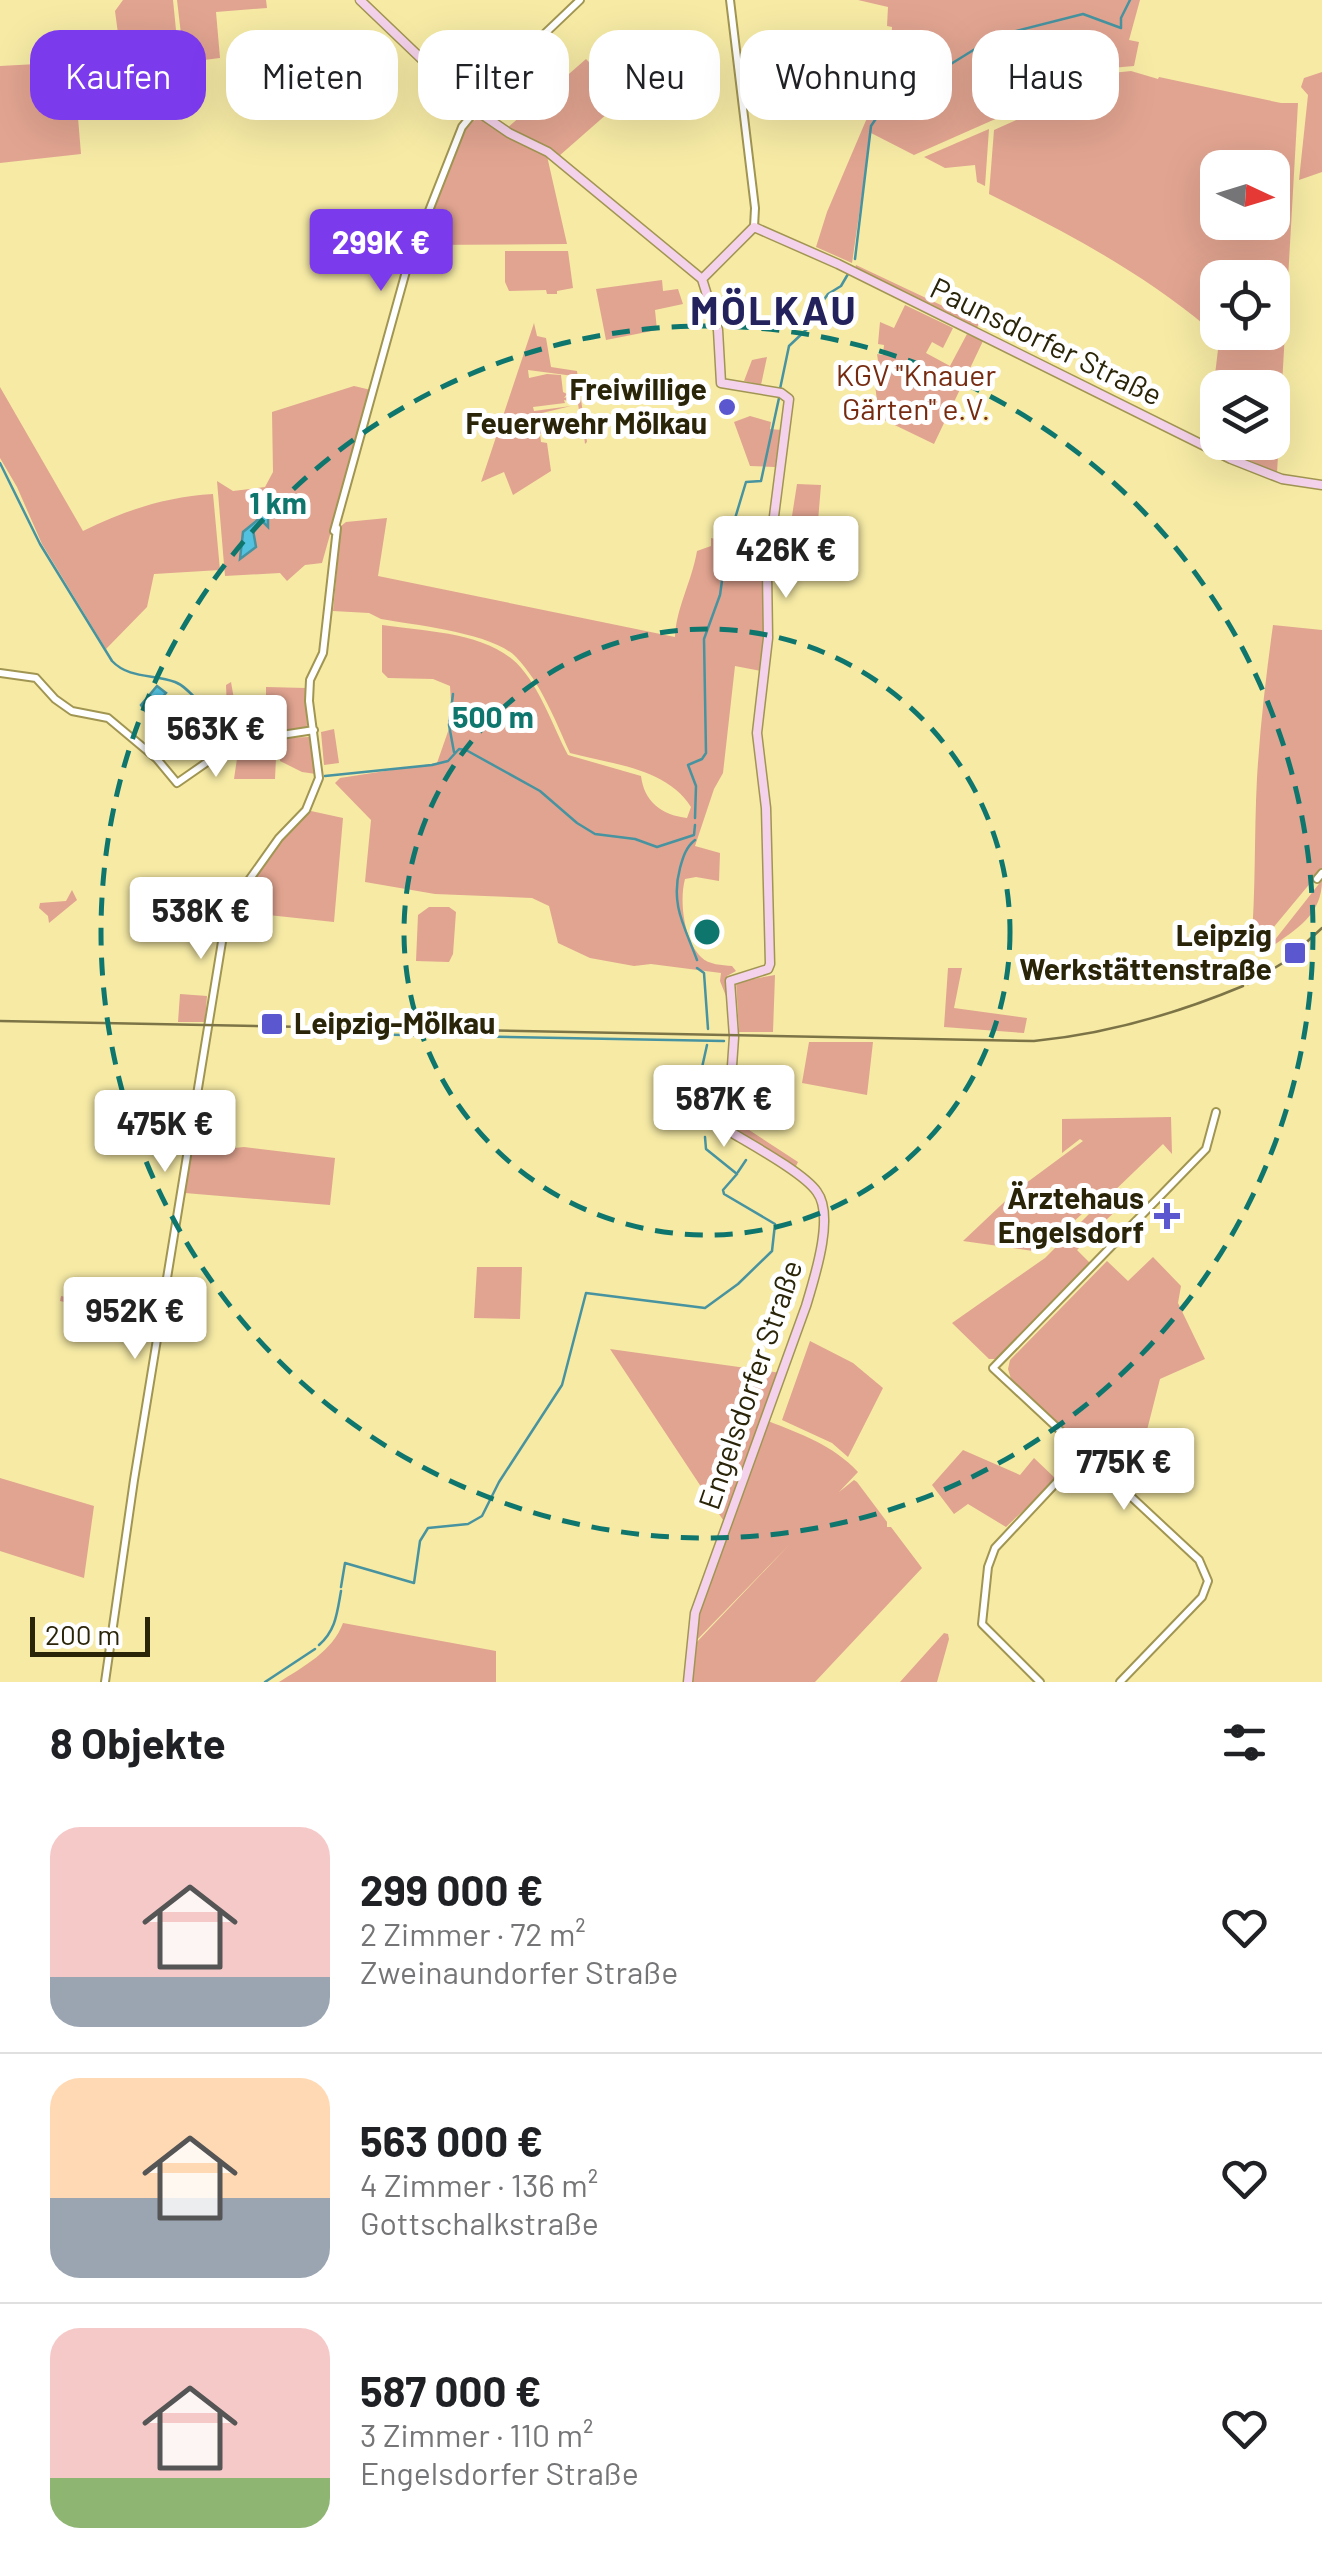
<!DOCTYPE html>
<html lang="de">
<meta charset="utf-8">
<style>
:root{--surface:#fff;--page:#f2f2f2;--text:#202124;--muted:#757577;--line:#e0e0e0;--accent:#7c3aed}
body{margin:0;font-family:Barlow,sans-serif;background:var(--page);color:var(--text);height:100vh;display:flex;flex-direction:column;font-size:38px;white-space:nowrap}
*{box-sizing:border-box;margin:0}
p{font-size:32px;color:var(--muted)}
.icon{flex:none;width:55px;height:55px;fill:none;stroke:currentColor;stroke-width:2;stroke-linecap:round;stroke-linejoin:round}
.map{position:relative;height:1682px;overflow:hidden}
.panel{display:flex;flex-direction:column;background:var(--surface);flex:1}
.panel>*{flex:none}
.banner{position:absolute;left:30px;top:30px;width:1262px;height:90px;display:flex;gap:20px}
.needle{width:65px;rotate:94deg}
.controls{position:absolute;left:1200px;top:150px;display:grid;gap:20px}
.controls a{display:grid;place-items:center;width:90px;height:90px;border-radius:20px;background:var(--surface);box-shadow:0 10px 40px #0002;font-size:50px}
.scale{position:absolute;left:30px;bottom:25px;width:120px;box-sizing:border-box;padding-left:10px;border:5px solid #2a2509;border-top:0;font-size:28px;line-height:35px;white-space:nowrap;color:#2a2509;-webkit-text-stroke:8px #fff;paint-order:stroke}
.price{position:absolute;translate:-50% -85px;padding:0 22px;border-radius:10px;background:#fff;color:#222;font-size:32px;line-height:65px;filter:drop-shadow(0 2px 5px #0008)}
.price::after{content:'';position:absolute;left:50%;top:60px;width:30px;height:22px;margin-left:-15px;background:inherit;clip-path:polygon(0 0,100% 0,50% 100%)}
.price.on{background:var(--accent);color:#fff}
ul{padding:0;list-style:none}
li{display:flex;align-items:center;gap:30px;height:250px;padding:0 50px}
li+li{border-top:2px solid var(--line)}
li span{display:grid;place-items:center;flex:none;width:280px;height:200px;border-radius:30px;color:#555}
li>.icon{margin-inline-start:auto}
span .icon{width:120px;height:120px;fill:#fffc;stroke-width:1}
li b{font-size:42px}
h2{display:flex;justify-content:space-between;align-items:center;height:120px;padding:0 50px;font-size:42px}
.pill{padding:0 35px;border-radius:30px;background:var(--surface);box-shadow:0 10px 40px #0002;font-size:35px;line-height:90px}
.pill.on{background:var(--accent);color:#fff}
.map>svg:first-child{display:block}
</style>
<div class="map">
<svg width="1322" height="1682" viewBox="0 0 1322 1682">
<rect width="100%" height="100%" fill="#f6eaa5"/>
<path fill="#e1a490" fill-rule="evenodd" d="M123,0H173L179,60L122,64L115,11Z
M177,0H266L267,8L216,12L220,58L188,62L184,60Z
M858,0H1140L1129,40L1139,42L1134,66L1111,68L914,155L871,133L852,263L816,247L827,212L890,64L892,27L887,26L888,7Z
M586,59L624,99L559,156L544,145L507,128Z
M37,64V76L74,69L81,154L0,163V66Z
M1131,71L1158,79L1159,77L1281,103H1298L1277,473L1207,441L1220,333L1272,332V278H1218L1217,329L1207,327C1141,272 1066,232 989,194L994,130L1098,83L1110,84L1112,73ZM1218,168H1272V222H1218ZM1218,388H1272V442H1218Z
M1322,72V172L1299,180L1308,95L1301,87L1304,78Z
M479,119L547,156L567,244L418,245L469,122Z
M989,129L985,186L977,182L975,165L945,168L924,157Z
M505,251H568L573,288L557,291V294H547L546,290L509,291L505,282Z
M856,265L979,323L975,333L854,272Z
M662,280L663,291L678,289L683,304L655,310L657,330L606,340L596,289Z
M905,305L953,328L943,348L932,342L926,353L950,366L967,334L983,341L934,444L874,415L877,401L874,376L880,374L877,354L883,355L884,345L878,344L880,322L894,328Z
M534,323L537,336L546,338L551,367L577,371L587,442L585,444L584,435H580L582,431L574,376L528,370L529,378L547,374L561,375L563,392L567,394L564,398L570,396L573,379V402L564,400L565,403L533,407L534,411L571,406L542,413L546,432L540,434L541,442L547,443L551,471L513,495L504,472L481,482Z
M767,357L761,385L744,381L752,360Z
M354,386L371,390L322,563L305,565L287,581L280,573L225,576L217,481L233,491L265,487L273,472L272,412Z
M0,387L83,531C126,510 165,497 213,494L220,570L154,574L147,607L106,649L42,544L17,487L0,458Z
M750,416L771,422L770,429L782,430L775,467L750,466L734,422Z
M797,484L821,485L818,521L792,516Z
M740,516L764,519L769,525L761,671L735,666L723,773L714,789L695,846L720,853L719,881L696,877L685,879C679,901 684,940 701,957C709,965 722,965 732,966L736,971L727,976L726,996L720,981L721,973L651,964L634,966L590,958L558,943L549,906L532,898L435,894L365,882L371,820L335,783L340,778L437,763L452,720L450,686L433,679L388,678L382,672V625C423,631 479,632 512,659C537,679 553,727 568,755L641,776C644,801 661,815 687,818L691,807C667,768 611,764 570,753C555,720 541,683 516,657C493,633 415,625 381,619L369,613L333,611L341,526L346,522L387,518L378,576L675,637C676,608 692,581 697,551L711,546V538L719,540V545C729,537 736,528 740,516Z
M1273,625L1322,630V869L1262,941L1251,948C1256,891 1254,835 1257,778C1260,727 1266,676 1273,625Z
M231,682L234,699L242,706L266,707V687L306,688L307,729L234,740L228,736L226,685Z
M334,729L339,763L324,765L321,732Z
M309,737L316,774L302,772L280,761V738Z
M277,738L275,779H234L239,745Z
M311,811L343,818L334,922L230,911L280,839Z
M1322,880C1322,917 1294,930 1266,951Z
M72,890L77,900L49,923L48,916L39,908L40,903L66,901Z
M429,907H449L456,912L453,954L449,962L416,961L418,915Z
M948,968H962L954,1008L1027,1018L1024,1033L944,1027Z
M775,975L773,1032H739L736,982Z
M180,994L207,996L205,1022H178Z
M809,1042H873L867,1095L802,1083Z
M1171,1117L1172,1154L1163,1144L1109,1196L1120,1207L1106,1220L1095,1224L1091,1236L1077,1250L1090,1263L997,1359H989L952,1323L1045,1258L1107,1196L1104,1194L1040,1252L963,1241L1018,1189L1083,1141L1080,1139L1062,1153V1119Z
M736,1124H740L798,1162L794,1170L734,1129Z
M191,1146L214,1150L244,1147L335,1158L330,1205L185,1193Z
M1153,1257L1181,1286L1178,1303L1205,1359L1160,1379L1131,1493L1011,1379L1008,1369L1010,1360L1107,1261L1128,1281Z
M477,1267H522L520,1319L474,1318Z
M61,1296L158,1316L157,1322L60,1301Z
M810,1341L853,1363L883,1388L848,1457L832,1443L782,1420Z
M610,1349L781,1373L768,1421C801,1434 833,1445 858,1472L839,1492L854,1480L857,1482L887,1522V1527H891L922,1568L815,1682H691L694,1645L790,1544L692,1645L694,1625L729,1529Z
M963,1450L1020,1475L1034,1458L1056,1479L1006,1527L968,1504L954,1514L932,1485Z
M0,1478L94,1506L84,1578L0,1551Z
M343,1623L496,1651V1682H279C303,1667 333,1651 343,1623Z
M944,1633L948,1634L949,1639L937,1682H900Z"/>
<path fill="#53c2e0" stroke="#4793a0" stroke-width="2.5" d="M268,512V527L262,521L253,530L256,547L240,559L243,532L260,518L256,513Z
M157,686L166,693L151,710L154,719L159,716L161,720L150,729L149,726L153,722L141,705Z
M252,710L283,712L281,732L276,727L234,724L233,711Z"/>
<g fill="none" stroke-linecap="round" stroke-linejoin="round">
<path stroke="#4793a0" stroke-width="2.5" d="M855,259L871,126L909,70L946,67L996,36L1083,14L1121,28V18L1130,0
M780,389L789,346L807,329L820,305L828,294L841,286L848,274
M0,463L40,544L112,661C129,679 154,674 175,682C191,688 203,711 219,719
M453,694L449,725L454,752
M325,776L432,765L448,761L459,749L466,750L540,791L577,823L595,834L635,839L657,847L694,835L695,825
M695,818L696,786L688,765L702,759L706,753L704,639L720,595L727,545L746,482L761,481L779,398
M695,840C686,847 683,857 680,868C670,905 685,927 697,960
M697,968L704,973L708,1029
M353,1034L724,1041
M705,1127V1120L693,1108L707,1045
M738,1172L746,1160
M341,1587L345,1563L414,1583L420,1541L428,1528L468,1524L482,1516L499,1482L562,1385L586,1293L705,1308L738,1284L772,1251L775,1224L724,1194L723,1190L737,1174L706,1149L705,1137
M319,1645C336,1630 337,1613 341,1591
M265,1682L315,1649"/>
<defs>
<path id="tertiary" d="M730,0L755,208L754,227
M334,531L408,264L462,127L514,63L580,0
M0,673L36,678L55,699L72,711L108,718L157,759L177,783L236,742L314,730
M1317,879L1322,873
M105,1682L134,1480L227,911L279,838L306,810L319,778L309,701L310,680L323,653L337,528
M1040,1682L982,1624L988,1567L995,1548L1084,1453
M1120,1682L1202,1597L1208,1581L1199,1560L993,1368L1206,1149L1216,1112"/>
<path id="secondary" d="M360,0L474,109L509,133L548,152L702,279L718,330L721,383L781,393L789,399L767,571L768,638L757,733L766,808L770,964L768,969L730,981L734,1037L728,1124L734,1134C754,1146 805,1174 817,1192C835,1216 814,1279 806,1306L695,1613L688,1682
M702,279L754,227L838,264L1231,459L1282,479L1322,485"/>
</defs>
<use href="#tertiary" stroke="#a19552" stroke-width="10"/>
<use href="#secondary" stroke="#a19552" stroke-width="11"/>
<use href="#tertiary" stroke="#fff" stroke-width="6"/>
<use href="#secondary" stroke="#f5d2eb" stroke-width="8"/>
<path stroke="#7c7447" stroke-width="2.5" d="M1248,984L1286,961L1322,928
M0,1021L1034,1041C1106,1034 1176,1014 1243,986"/>
</g>
<g fill="none" stroke="#0f766e" stroke-width="5" stroke-dasharray="18 12">
<circle cx="707" cy="932" r="303"/>
<circle cx="707" cy="932" r="606"/>
</g>
<g fill="#5a57cf" stroke="#fff" stroke-width="4">
<circle cx="727" cy="407" r="10"/>
<rect x="1283" y="941" width="24" height="24" rx="5"/>
<rect x="260" y="1012" width="24" height="24" rx="5"/>
<path d="M1162 1201h10v10h10v10h-10v10h-10v-10h-10v-10h10z"/>
</g>
<g text-anchor="middle" stroke-width="10" stroke-linejoin="round" paint-order="stroke">
<g font-size="30" fill="#2a2509" stroke="#fff">
<text transform="translate(1046 342) rotate(26)" y="10">Paunsdorfer Straße</text>
<text transform="translate(751 1385) rotate(-71)" y="10">Engelsdorfer Straße</text>
</g>
<g font-size="30" fill="#762b10" stroke="#fff">
<text x="916" y="386">KGV "Knauer<tspan x="916" dy="34">Gärten" e.V.</tspan></text>
</g>
<g font-size="30" font-weight="bold" fill="#2a2509" stroke="#fff" text-anchor="end">
<text x="707" y="400">Freiwillige<tspan x="707" dy="34">Feuerwehr Mölkau</tspan></text>
<text x="1272" y="946">Leipzig<tspan x="1272" dy="34">Werkstättenstraße</tspan></text>
<text x="294" y="1034" text-anchor="start">Leipzig-Mölkau</text>
<text x="1144" y="1209">Ärztehaus<tspan x="1144" dy="34">Engelsdorf</tspan></text>
</g>
<g font-size="40" font-weight="bold" letter-spacing="2.5" fill="#23225c" stroke="#fff">
<text x="774" y="325">MÖLKAU</text>
</g>
</g>
<circle cx="707" cy="932" r="15" fill="#0f766e" stroke="#fff" stroke-width="5"/>
<g font-size="30" text-anchor="middle" font-weight="bold" fill="#0f766e" stroke="#fff" stroke-width="10" stroke-linejoin="round" paint-order="stroke">
<text x="278" y="514">1 km</text>
<text x="493" y="728">500 m</text>
</g>
</svg>
<div class="controls">
<a><svg class="needle" viewBox="-14 -14 28 28"><path d="M0-13l5 13h-10z" fill="#e53935"/><path d="M0 13l5-13h-10z" fill="#757577"/></svg></a>
<a><svg class="icon" aria-label="locate" viewBox="0 0 24 24"><circle cx="12" cy="12" r="6"/><path d="M12 2v4M12 18v4M2 12h4M18 12h4"/></svg></a>
<a><svg class="icon" aria-label="layers" viewBox="0 0 24 24"><path d="M12 4l9 5-9 5-9-5zM3 14l9 5 9-5"/></svg></a>
</div>
<div class="scale">200 m</div>
<b class="price on" style="left:381px;top:294px">299K €</b>
<b class="price" style="left:786px;top:601px">426K €</b>
<b class="price" style="left:216px;top:780px">563K €</b>
<b class="price" style="left:201px;top:962px">538K €</b>
<b class="price" style="left:724px;top:1150px">587K €</b>
<b class="price" style="left:165px;top:1175px">475K €</b>
<b class="price" style="left:135px;top:1362px">952K €</b>
<b class="price" style="left:1124px;top:1513px">775K €</b>
<div class="banner">
<a class="pill on">Kaufen</a>
<a class="pill">Mieten</a>
<a class="pill">Filter</a>
<a class="pill">Neu</a>
<a class="pill">Wohnung</a>
<a class="pill">Haus</a>
</div>
</div>
<section class="panel">
<h2>8 Objekte<svg class="icon" aria-label="filters" viewBox="0 0 24 24"><path d="M4 7h16M4 17h16"/><circle cx="9" cy="7" r="2"/><circle cx="15" cy="17" r="2"/></svg></h2>
<ul>
<li><span style="background:linear-gradient(#f6c9c9 75%,#9aa5b1 0)"><svg class="icon" aria-label="home" viewBox="0 0 24 24"><path d="M3 11l9-7 9 7M6 9v11h12V9"/></svg></span><div><b>299 000 €</b><p>2 Zimmer · 72 m²</p><p>Zweinaundorfer Straße</p></div><svg class="icon" aria-label="heart" viewBox="0 0 24 24"><path d="M12 20l-8-8c-3-5 5-10 8-4 3-6 11-1 8 4z"/></svg></li>
<li><span style="background:linear-gradient(#ffd9b3 60%,#9aa5b1 0)"><svg class="icon" aria-label="home" viewBox="0 0 24 24"><path d="M3 11l9-7 9 7M6 9v11h12V9"/></svg></span><div><b>563 000 €</b><p>4 Zimmer · 136 m²</p><p>Gottschalkstraße</p></div><svg class="icon" aria-label="heart" viewBox="0 0 24 24"><path d="M12 20l-8-8c-3-5 5-10 8-4 3-6 11-1 8 4z"/></svg></li>
<li><span style="background:linear-gradient(#f6c9c9 75%,#8fb573 0)"><svg class="icon" aria-label="home" viewBox="0 0 24 24"><path d="M3 11l9-7 9 7M6 9v11h12V9"/></svg></span><div><b>587 000 €</b><p>3 Zimmer · 110 m²</p><p>Engelsdorfer Straße</p></div><svg class="icon" aria-label="heart" viewBox="0 0 24 24"><path d="M12 20l-8-8c-3-5 5-10 8-4 3-6 11-1 8 4z"/></svg></li>
</ul>
</section>
